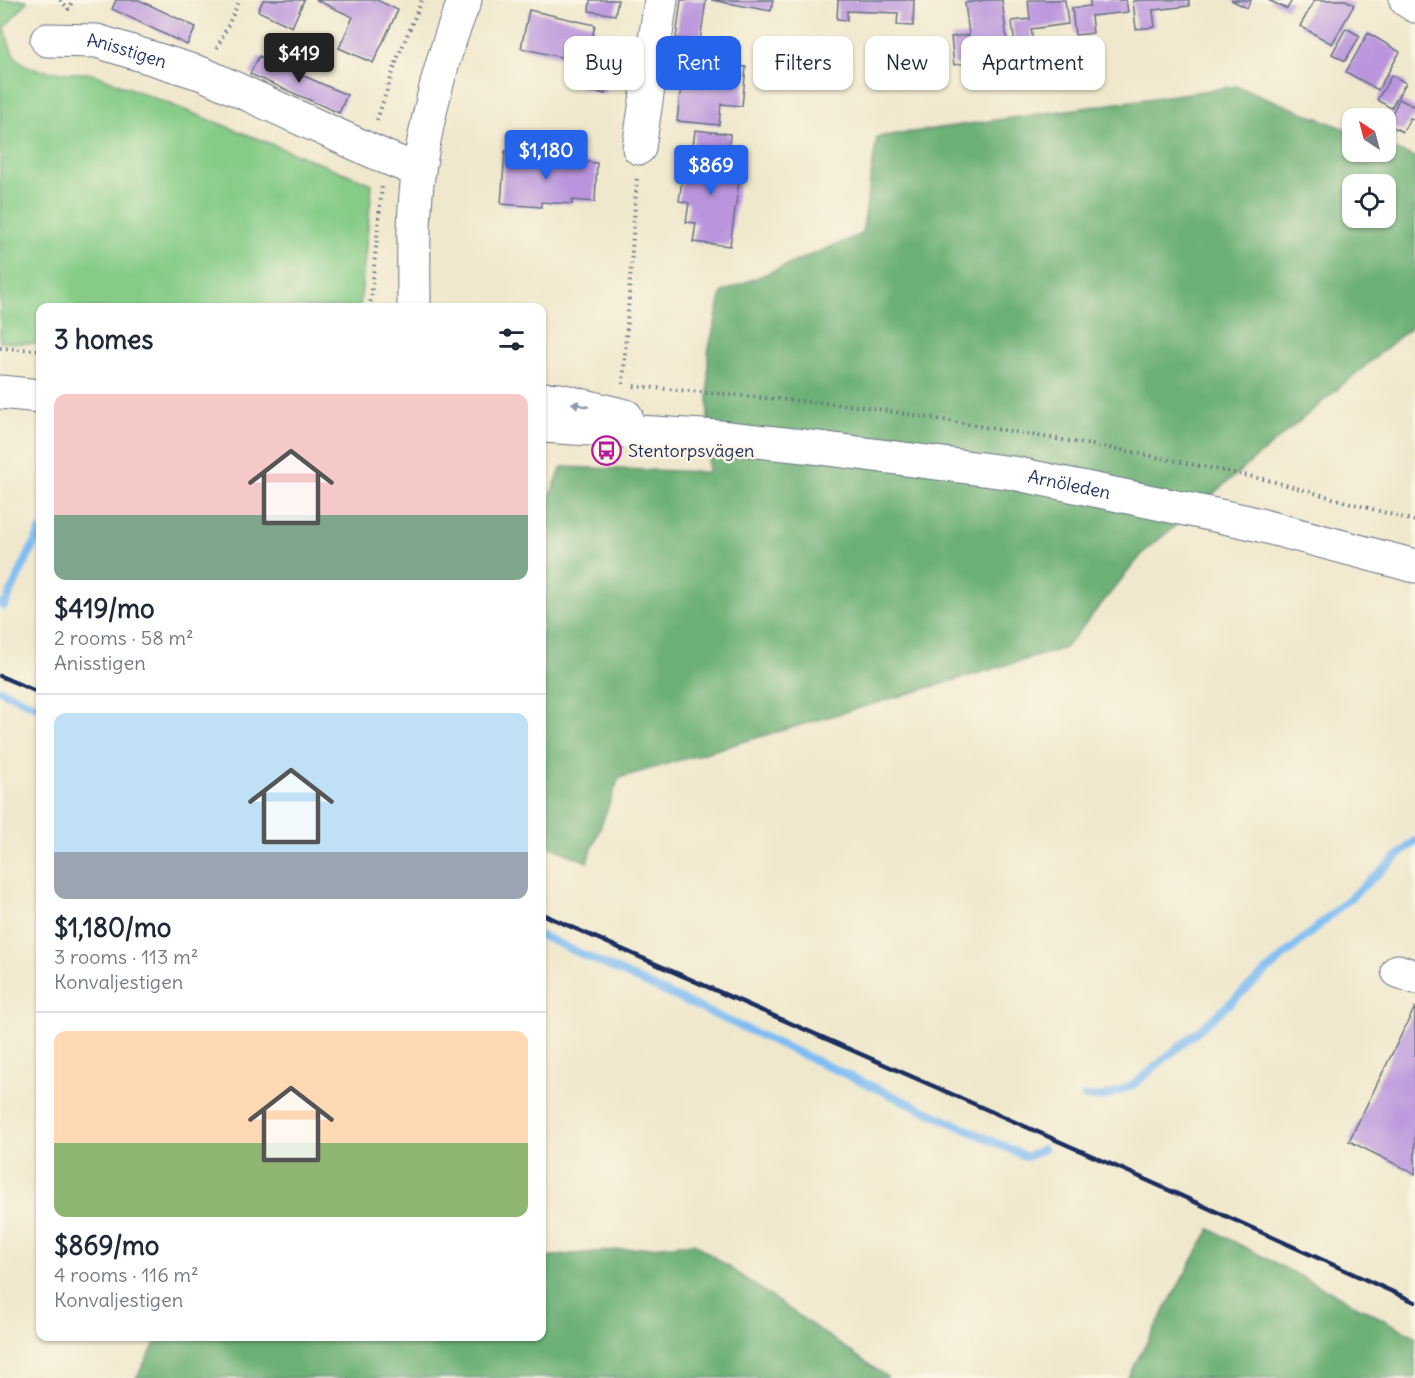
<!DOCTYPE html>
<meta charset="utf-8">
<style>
:root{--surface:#fff;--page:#f2f2f3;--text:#1f2937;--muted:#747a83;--line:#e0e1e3;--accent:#2563eb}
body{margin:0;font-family:Delius,sans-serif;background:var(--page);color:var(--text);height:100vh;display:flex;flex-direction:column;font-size:22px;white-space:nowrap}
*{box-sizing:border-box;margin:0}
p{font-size:20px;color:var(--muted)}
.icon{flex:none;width:33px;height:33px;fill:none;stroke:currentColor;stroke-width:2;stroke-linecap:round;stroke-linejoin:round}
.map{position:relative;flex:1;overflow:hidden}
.details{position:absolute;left:36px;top:303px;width:510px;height:1038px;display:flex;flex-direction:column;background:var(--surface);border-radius:12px;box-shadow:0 2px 4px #0004}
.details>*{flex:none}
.banner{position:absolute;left:564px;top:36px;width:570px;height:54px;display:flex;gap:12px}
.needle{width:39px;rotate:324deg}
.tools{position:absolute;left:1342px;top:108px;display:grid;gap:12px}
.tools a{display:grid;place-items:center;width:54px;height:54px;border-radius:12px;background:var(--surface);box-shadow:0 2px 4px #0004;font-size:30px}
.price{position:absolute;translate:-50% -51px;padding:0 14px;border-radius:6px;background:var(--accent);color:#fff;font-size:20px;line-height:39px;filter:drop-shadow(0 2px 3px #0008)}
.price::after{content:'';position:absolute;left:50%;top:36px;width:18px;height:14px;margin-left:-9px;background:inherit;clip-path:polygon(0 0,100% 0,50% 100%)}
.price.selected{background:#222;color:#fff}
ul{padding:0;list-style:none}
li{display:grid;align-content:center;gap:12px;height:318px;padding:0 18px}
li+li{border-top:2px solid var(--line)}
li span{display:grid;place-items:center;height:186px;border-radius:12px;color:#555}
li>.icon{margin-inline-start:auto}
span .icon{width:108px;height:108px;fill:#fffc;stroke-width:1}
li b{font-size:26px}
h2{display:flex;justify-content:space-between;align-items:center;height:72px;padding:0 18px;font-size:26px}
.pill{padding:0 21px;border-radius:12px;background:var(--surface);box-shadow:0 2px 4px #0004;font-size:21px;line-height:54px}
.pill.selected{background:var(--accent);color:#fff}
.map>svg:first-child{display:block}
</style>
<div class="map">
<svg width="1415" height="1378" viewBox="0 0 1415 1378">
<rect width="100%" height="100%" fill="#fcf5e5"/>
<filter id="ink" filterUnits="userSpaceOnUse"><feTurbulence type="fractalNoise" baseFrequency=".0167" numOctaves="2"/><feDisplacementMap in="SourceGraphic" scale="12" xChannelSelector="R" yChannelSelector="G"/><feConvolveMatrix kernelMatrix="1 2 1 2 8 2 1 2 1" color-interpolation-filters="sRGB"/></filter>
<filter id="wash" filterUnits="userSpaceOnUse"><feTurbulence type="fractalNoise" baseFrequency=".008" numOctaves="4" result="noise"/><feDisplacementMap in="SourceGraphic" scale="24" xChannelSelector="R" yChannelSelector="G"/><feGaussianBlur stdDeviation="1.35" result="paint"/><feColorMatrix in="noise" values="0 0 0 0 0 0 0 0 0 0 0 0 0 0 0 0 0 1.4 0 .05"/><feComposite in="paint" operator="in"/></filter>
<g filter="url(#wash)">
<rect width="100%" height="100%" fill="#f0e8cc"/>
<path fill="#86cc87" stroke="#507e72" stroke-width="1.5" d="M0,0H26L27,2L5,27C7,35 9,48 14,55C28,76 69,72 91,73L372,184L360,307L40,308V344L0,342Z"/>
<path fill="#6cb074" stroke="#447069" stroke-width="1.5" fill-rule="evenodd" d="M1237,86L1353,132V152H1386V146L1415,157V324L1144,552L1065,648L619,778L587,862L542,843V515L562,467L708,472V352L722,292L862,234L877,137ZM1353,184H1386V218H1353Z
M1210,1229L1415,1336V1378H1127Z
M694,1243L887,1377V1378H136L159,1337L542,1336V1257Z"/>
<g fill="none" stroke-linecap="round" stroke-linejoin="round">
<path stroke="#80bdf3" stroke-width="8" d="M0,604L4,606L40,531
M0,690L40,708
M542,936L1027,1157L1043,1149
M1085,1097H1102L1112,1094L1133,1085L1204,1026L1415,841"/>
</g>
<g id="blocks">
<path fill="#ba95dd" d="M116,0H139L196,27L187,45L112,9Z
M263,0H304L292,27L258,11Z
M316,0H377L398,10L373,63L339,48L353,17Z
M590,0H618L615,15L589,11Z
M681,0H706L700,41L676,38Z
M711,0H773L771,11Z
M838,0H914L913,26L897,25L898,13L847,11V20L837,19Z
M985,0H1002L1007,41L970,46L972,62L954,65L951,37L969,35L965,3Z
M1028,0H1065L1068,24L1031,29L1034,46L1015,48L1012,21L1030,19Z
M1090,0H1126L1128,12L1091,16L1093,33L1075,35L1072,8L1090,6Z
M1145,0H1189V6L1153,10L1155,27L1136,29L1133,1Z
M1231,0H1251L1247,8Z
M1268,0H1292L1287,9Z
M1315,0H1346L1354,5L1332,44L1300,26Z
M529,10L595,25L590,46L615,51L605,94L580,88L586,63L521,48Z
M1346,28L1360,36L1345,61L1332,54Z
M1368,33L1400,52L1378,90L1346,72Z
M259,56L347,95L339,113L250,74Z
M684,60L746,67L742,106L721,104L719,125L677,121Z
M1392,75L1406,83L1391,108L1377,100Z
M1399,99L1415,107V120L1410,118L1403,132L1387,124Z
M695,130L730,134L729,150L693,146Z
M505,151L541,154L540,166L574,168L575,161L597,163L595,202L572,200V204L541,202V207L501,204Z
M686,153L742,160L730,246L693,242L696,223L686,222L689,203L679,201Z
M1415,1007V1174L1349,1141Z"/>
</g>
</g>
<g filter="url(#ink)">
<use href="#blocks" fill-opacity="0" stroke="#667084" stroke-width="1.5"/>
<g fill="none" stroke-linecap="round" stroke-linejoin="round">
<defs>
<g id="minor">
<path d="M1406,0L1415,6"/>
<path id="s1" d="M47,40L97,41L203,74L385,157L419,171"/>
<path d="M639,148L661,0"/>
<path d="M414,308C414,262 412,214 419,169C428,114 443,52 465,0"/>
<path d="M1398,971L1415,977"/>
</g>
<g id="major">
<path d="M0,392L40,396"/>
<path d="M542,399L560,400L626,416"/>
<path id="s2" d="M542,426L719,437L804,446L1013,473L1248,522L1415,566"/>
</g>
</defs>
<use href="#minor" stroke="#667084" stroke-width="35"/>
<use href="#major" stroke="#667084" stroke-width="35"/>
<path stroke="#667084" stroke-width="4" stroke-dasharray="1.5 4.5" stroke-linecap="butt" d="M60,0L69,9
M68,10L73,0
M217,48L240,0
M377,120L398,57L422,0
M370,308L382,186
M0,348L40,350
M623,384L637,176
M634,386L866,407L1127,451L1268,480L1415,521"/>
<use href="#minor" stroke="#fff" stroke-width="33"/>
<use href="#major" stroke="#fff" stroke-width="33"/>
<path stroke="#1b2f5e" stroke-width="4.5" d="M0,676L40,693
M542,914L1131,1173L1415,1302"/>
</g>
<defs><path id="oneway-solid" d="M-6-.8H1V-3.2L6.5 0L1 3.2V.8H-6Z" transform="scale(1.5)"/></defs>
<use fill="#8d97ae" href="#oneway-solid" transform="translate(580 405) rotate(-167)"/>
</g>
<defs>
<symbol id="bus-ring" viewBox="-11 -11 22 22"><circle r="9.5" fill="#fcf5e5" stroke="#b5179e" stroke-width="1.5"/><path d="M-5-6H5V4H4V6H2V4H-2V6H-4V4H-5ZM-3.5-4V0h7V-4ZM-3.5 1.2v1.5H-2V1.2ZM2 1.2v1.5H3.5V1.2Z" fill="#b5179e"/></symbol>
</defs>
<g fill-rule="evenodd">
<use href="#bus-ring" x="590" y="434" width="33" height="33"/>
</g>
<g text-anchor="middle" stroke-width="5" stroke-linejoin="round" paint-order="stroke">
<g font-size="18" fill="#1b2f5e" stroke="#fcf5e5">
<text dy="6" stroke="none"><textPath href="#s1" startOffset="81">Anisstigen</textPath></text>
<text dy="6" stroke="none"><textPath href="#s2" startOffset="531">Arnöleden</textPath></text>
</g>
<g font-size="18" fill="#1b2f5e" stroke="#fcf5e5" text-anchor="start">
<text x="628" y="457">Stentorpsvägen</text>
</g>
</g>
</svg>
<div class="tools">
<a><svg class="needle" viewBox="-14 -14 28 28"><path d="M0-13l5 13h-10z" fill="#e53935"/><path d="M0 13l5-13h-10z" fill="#747a83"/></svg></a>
<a><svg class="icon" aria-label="locate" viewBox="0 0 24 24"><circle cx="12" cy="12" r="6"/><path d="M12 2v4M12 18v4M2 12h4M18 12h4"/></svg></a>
</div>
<b class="price selected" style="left:299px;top:84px">$419</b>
<b class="price" style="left:546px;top:181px">$1,180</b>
<b class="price" style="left:711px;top:196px">$869</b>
<div class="banner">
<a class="pill">Buy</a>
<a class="pill selected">Rent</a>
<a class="pill">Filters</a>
<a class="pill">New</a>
<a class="pill">Apartment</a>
</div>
<section class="details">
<h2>3 homes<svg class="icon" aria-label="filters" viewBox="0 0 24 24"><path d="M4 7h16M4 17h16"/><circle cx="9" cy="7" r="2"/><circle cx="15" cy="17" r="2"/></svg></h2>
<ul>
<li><span style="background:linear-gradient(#f6c9c9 65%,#7fa58c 0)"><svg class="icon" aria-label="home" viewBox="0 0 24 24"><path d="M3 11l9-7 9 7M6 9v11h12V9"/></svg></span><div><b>$419/mo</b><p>2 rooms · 58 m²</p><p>Anisstigen</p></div></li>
<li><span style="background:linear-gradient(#bfe0f5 75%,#9aa5b1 0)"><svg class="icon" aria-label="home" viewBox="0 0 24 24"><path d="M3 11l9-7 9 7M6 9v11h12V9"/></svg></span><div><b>$1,180/mo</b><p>3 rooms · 113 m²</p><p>Konvaljestigen</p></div></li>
<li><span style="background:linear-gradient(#ffd9b3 60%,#8fb573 0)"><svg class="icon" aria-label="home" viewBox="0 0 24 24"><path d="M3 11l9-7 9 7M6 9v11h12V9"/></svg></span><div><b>$869/mo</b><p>4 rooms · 116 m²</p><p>Konvaljestigen</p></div></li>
</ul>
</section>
</div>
